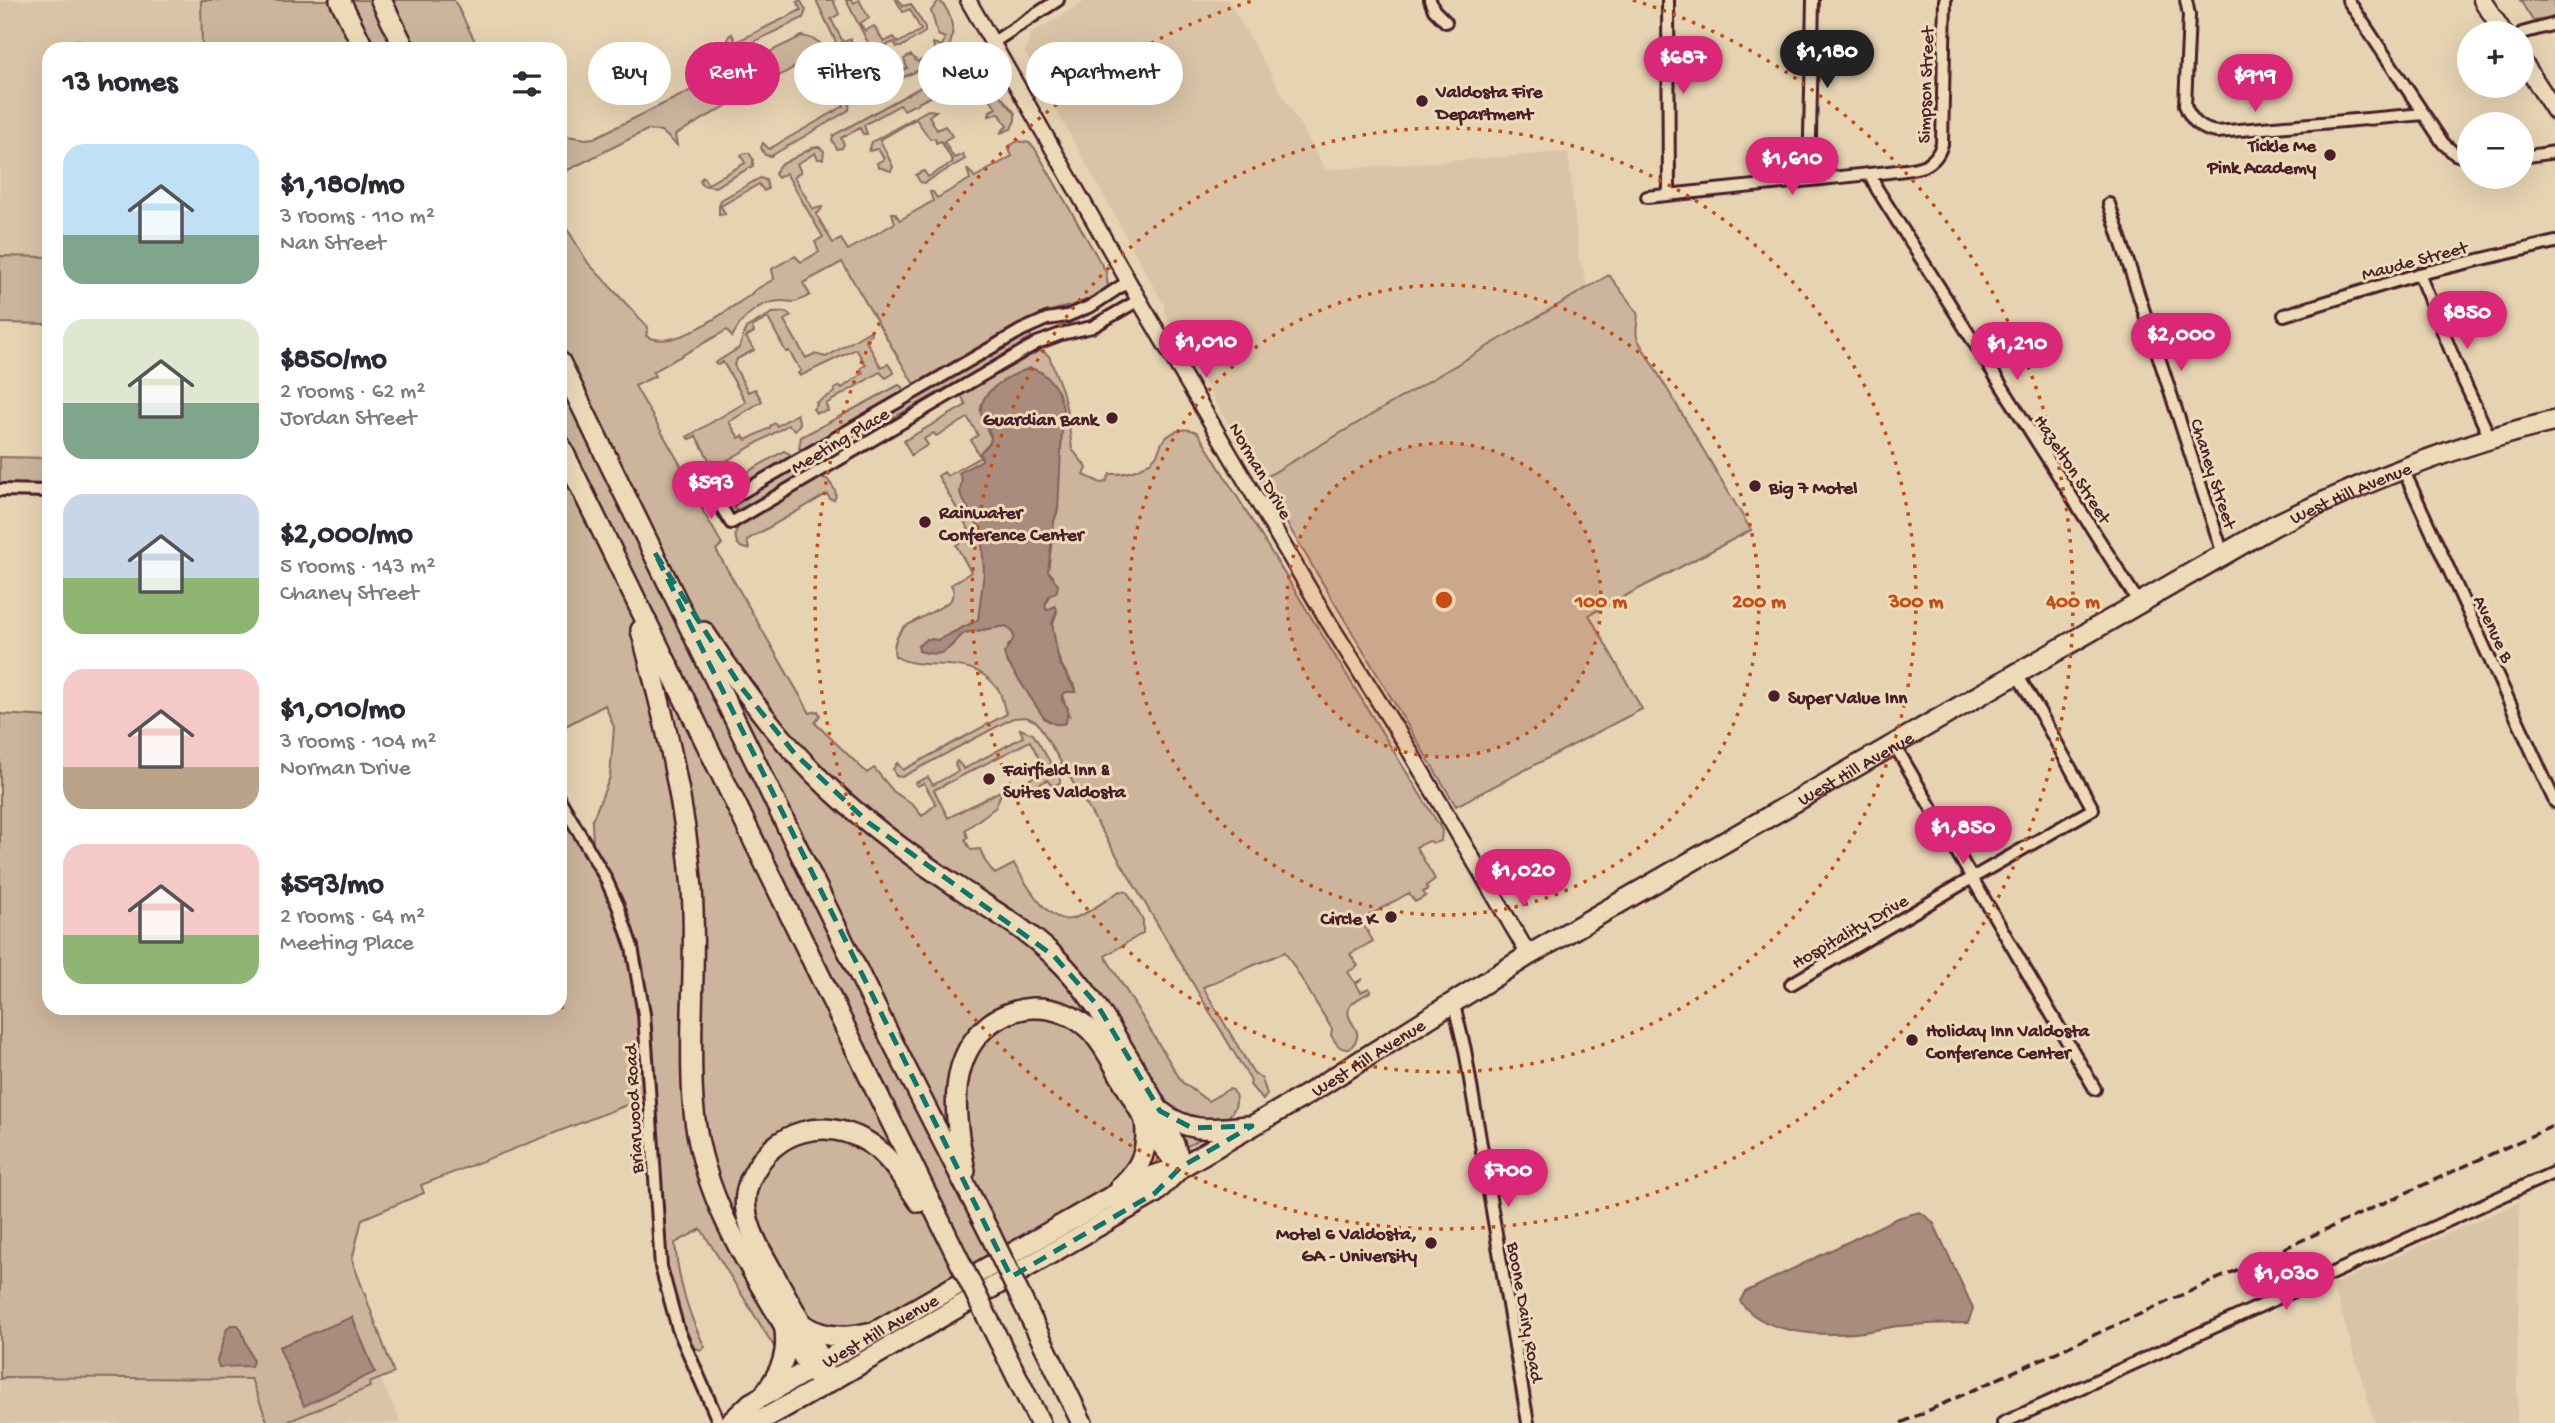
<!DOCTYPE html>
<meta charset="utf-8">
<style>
:root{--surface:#fff;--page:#f2f2f3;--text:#2b2b33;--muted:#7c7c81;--accent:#db2777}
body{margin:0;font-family:"Gochi Hand",sans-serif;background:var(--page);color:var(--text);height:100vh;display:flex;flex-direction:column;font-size:26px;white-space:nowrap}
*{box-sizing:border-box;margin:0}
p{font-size:23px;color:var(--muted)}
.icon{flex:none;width:38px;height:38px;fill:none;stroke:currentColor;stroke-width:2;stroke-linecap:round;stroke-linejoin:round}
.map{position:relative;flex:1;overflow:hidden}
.details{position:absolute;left:42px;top:42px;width:525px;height:973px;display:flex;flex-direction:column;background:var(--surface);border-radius:21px;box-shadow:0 7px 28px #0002}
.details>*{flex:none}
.banner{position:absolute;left:588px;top:42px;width:665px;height:63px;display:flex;gap:14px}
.buttons{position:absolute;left:2457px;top:21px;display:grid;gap:14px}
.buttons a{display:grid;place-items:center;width:77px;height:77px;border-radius:50%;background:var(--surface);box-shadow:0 7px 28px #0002;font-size:35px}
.price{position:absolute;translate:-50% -60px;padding:0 16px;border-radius:24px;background:var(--accent);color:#fff;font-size:23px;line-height:46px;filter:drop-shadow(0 2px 4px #0008)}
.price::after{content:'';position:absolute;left:50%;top:42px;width:21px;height:16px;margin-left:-10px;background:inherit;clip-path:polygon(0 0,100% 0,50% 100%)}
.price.active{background:#222;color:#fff}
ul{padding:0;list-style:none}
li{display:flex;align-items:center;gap:21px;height:175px;padding:0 21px}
li span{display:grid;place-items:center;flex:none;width:196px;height:140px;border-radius:21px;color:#555}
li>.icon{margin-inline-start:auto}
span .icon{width:84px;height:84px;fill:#fffc;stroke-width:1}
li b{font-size:30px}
h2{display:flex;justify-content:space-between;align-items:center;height:84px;padding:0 21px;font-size:30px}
.chip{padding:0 24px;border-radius:32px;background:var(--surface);box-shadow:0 7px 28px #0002;font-size:24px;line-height:63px}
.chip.active{background:var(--accent);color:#fff}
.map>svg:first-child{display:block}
</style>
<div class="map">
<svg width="2555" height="1423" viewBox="0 0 2555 1423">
<rect width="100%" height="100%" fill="#e6d3b2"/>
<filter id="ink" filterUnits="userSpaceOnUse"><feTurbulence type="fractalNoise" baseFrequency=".0143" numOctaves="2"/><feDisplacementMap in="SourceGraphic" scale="14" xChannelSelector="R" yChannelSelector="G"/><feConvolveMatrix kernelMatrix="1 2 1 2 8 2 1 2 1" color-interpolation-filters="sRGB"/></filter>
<g filter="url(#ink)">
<path fill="#d9c4a7" d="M0,0H201L202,49H49V257L0,256Z
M1087,0H1228L1326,170L1568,152L1579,259L1588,287L1261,480L1164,312V305L1025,53L1030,34Z
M2519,1202L2517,1423H2375L2333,1285Z
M215,1303L280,1423H0V1365Z
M380,1378L401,1423H285L370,1387L369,1383Z"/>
<path fill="#ccb59c" stroke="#8b6a64" stroke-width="2" fill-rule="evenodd" d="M201,0H454L479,49H202Z
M800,0L806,10L803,18L741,48H733L728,39L729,36L732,34L736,42L801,10L797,2Z
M816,0H833L839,14L831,19L843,42L851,39V46L843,47L836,42Z
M846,0H852L854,3L859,0L869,18L860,23L865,31L874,26L884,42L894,37L898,43L921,30L910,9L903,12L896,0H899L903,6L911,4L925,27V32L901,47H897L894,42L880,48L882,55L876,58Z
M939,0C953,13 958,38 944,54C934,64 919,70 906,76C893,83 877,97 862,91L849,68L854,58H860L866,66L864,75L876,79L879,70L889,68L892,75L907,68L904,59L911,55L918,62L935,53L933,43L942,46L945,38L938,35L931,11Z
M2520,0H2555V18L2533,21Z
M802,36C816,39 826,43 827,58L821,61L816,55L675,135L677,145L661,131L647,130L560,174V135L586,139L594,138Z
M832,69H835L850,96L849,110L771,156L765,155L761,148L763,143L769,149L844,106L840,100L842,92L831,72Z
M963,71L977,73L987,80L1015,113V120L1011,129L1000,133L1007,126L999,113L989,116L990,111L996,108L983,86L974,91L969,90L963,82L945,91L947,100L932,96L904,110L900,105L864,125L867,134H863L860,128L841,138L844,144L842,148L837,149L832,140L834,135L939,77L952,72Z
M928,110L936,111L929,116L937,130L945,126L952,136L944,141L954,158L963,154L965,159L924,183L920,182L916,175L924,171L928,177L953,162L941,141L936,143L935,138L930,139L916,119L880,140L893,167L891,171L878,167L877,163L884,159L878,149L869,151L872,142Z
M1018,141L1029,143L1034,147L1106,272L1108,286L1104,291L1085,302L1042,313L916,384L912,381L842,262L803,283L810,295C788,308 793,298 773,302C754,305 740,321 732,337L727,330L653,372L655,376L635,386L702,502L711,499L712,504L702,509L722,544L716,550L810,713L818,711L820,715L815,723L867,773L874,768L893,791L913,805L922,816L936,804L924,783L917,786L915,783L928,777L933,785L958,771L955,764L957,761L964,769L1023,737L1020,729L1033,734L1060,778V783L1052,786L1047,780L1033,788L1023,785L1044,768L1030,741L934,790L948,818L1002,790L996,807L965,830L968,837L965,840L971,850L980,849L985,861L995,874L1014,864C1024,880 1047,924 1071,919C1088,915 1106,899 1120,891L1127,892L1143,920V933L1105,956L1182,1082L1208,1101L1229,1089L1233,1090C1245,1111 1219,1124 1205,1136L791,1374L701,1229L675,1243C678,1280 688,1314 705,1347L701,1350L692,1347L668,1282L664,1253L653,1051L643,965L629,919L593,844L592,821L610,777L614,727L605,705L560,729V217L588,263L648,327L646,336C676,352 723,312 749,296L755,290L774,279L772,269L795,256L801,262L819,252L815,242L823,237L786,173L778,178L775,174L779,166L814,147H819L824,151L823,159H818L815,153L797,164L801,172L794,177L813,209L822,207L821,210L816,214L833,243L841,239L848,250L895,223L892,213H895L900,220L933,201L930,192H933L937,198L970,179L967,169L975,177L1012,156L1008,147Z
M746,153H749L753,159V166L715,187L702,185L700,180L703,177L708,184L745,163L741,155Z
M760,178L766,180L768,189L764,191L759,184L721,206L725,214L719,215V206L721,200Z
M0,256L49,257V324L0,323Z
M1609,275L1637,312C1640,322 1633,330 1638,340L1751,530L1589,615L1642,709L1456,806L1261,480Z
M786,312L791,316L784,320L806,358L814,354L826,357L870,331L871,334L865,339L881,367L888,364L894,373L886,378L880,372L826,404L828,411L816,413L813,409L817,405L816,403L835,392L834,389L840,386L842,388L863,373L861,368L866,365L856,349L800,376L798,373L801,371L789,351L786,352L768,318L752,327L754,332L746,337L754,350L737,359L734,365L748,392L755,389L762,401L729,422L739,438L743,436L746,440L770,428V426L775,423L777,426L797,414L800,424L795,430L788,425L716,467L719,475L711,479L706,471L712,465L696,436L689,439L687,437L746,402L723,362L718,365L715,363L739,348L746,328L772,313Z
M1027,335L1031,336V340L859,437L870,425Z
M1042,351L1049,356L1062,390L1068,416L1072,449L1087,468L1084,475L1101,483L1106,482L1110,474C1125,475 1146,469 1156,456C1159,452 1160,445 1163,441C1172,430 1187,426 1198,433L1442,830L1441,841L1434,843L1429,841L1416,847L1435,879L1426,886L1428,889L1423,892L1426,896L1415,902L1409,893L1361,920L1373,941L1350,954L1358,966L1348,972L1355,983L1363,979L1356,984L1361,992L1369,988L1371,991C1365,996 1351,1001 1349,1008C1344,1024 1370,1030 1349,1049C1339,1050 1335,1042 1331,1035L1332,1029L1285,952L1203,987L1253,1072L1262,1079L1267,1094L1263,1100L1250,1085L1251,1081L1037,722L1026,717L1013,718L902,777L896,776L893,769L897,763L903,770L1007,714C1002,706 1003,696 998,689C971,650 924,675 895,656C892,645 897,635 904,627L941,607L951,600L954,591L951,585L971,572L956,545L972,535L938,476L944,472L947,476L980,457L971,440L978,435L968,418L936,436L934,433L924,439L928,445L911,455L904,441L966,405L961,395L1037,352ZM1041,372L1059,393L1058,510L1054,521L1048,571L1053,576V593L1049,596L1045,605L1047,610L1057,612C1045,638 1060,666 1076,688V692H1066L1062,695L1069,715L1015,672L1006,660L1008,646L1014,641C1015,634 1012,630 1006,626L964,633C950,647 941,664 918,646L927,639L938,640L978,620C984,600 987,551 982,531C975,508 961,510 962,480L982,460V450L989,444L991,438L982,420Z
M899,385L902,387L903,393L804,450L799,448L801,437Z
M784,451L790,454L789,459L725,496L719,493L720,488Z
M0,457L49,458V486L0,485Z
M805,462L811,465L809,469L739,510L734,509L735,504Z
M821,477L827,479C832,485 839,493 834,500L830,499L827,494L747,540L749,549C734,549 732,533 741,523Z
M0,714L49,717V1008H560V812L564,817C583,852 605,887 619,924C639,978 641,1038 644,1095L629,1104L421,1185L424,1193L362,1219L352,1260L394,1373L369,1383L370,1387L285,1423H268L251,1379L6,1377L0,1379Z"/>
<path fill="#a98c7d" stroke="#83605c" stroke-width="2" d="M1030,368C1049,372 1060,391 1063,409L1058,510L1054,521L1048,571L1058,585L1057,591L1049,596L1045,605L1047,610L1055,606L1057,609L1052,624L1059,662L1076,692H1066L1062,695V701L1068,708L1066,723C1057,726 1052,724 1044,718L1006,660L1004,653C1011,642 1021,636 1006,626L964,633C947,648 947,659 919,651L918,646L927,639L938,640L978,620L984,572L981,530L961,496L960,491L962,480L959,473L982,460L980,453C983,449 989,446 991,440C992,432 986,427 983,420C971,394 1010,375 1030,368Z
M1920,1212L1933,1222L1973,1308L1968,1323C1944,1323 1921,1324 1898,1326C1883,1328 1869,1332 1855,1333C1819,1336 1762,1334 1740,1301L1745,1292L1897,1218Z
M352,1317L375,1372L304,1406L279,1347Z
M231,1325H238L241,1329L253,1361L251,1366L219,1367L217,1361L227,1328Z"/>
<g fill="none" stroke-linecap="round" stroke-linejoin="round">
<defs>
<path id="street" d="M1430,0L1434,10L1446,22
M1668,0L1669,194
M2186,0L2189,15L2185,105C2191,121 2201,130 2217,132L2424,114
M2348,0L2443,143L2455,154L2469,159
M2522,33L2555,24
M992,43L1058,0
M78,47L80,49
M2522,157L2555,152
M1870,174L1877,189L2139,603
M1809,180L1813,0
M1647,197L1889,172C1913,169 1935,170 1942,144L1945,0
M2109,204L2223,554
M2419,274L2460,373L2490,438
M1129,281L1091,306L1067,316L1047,319L1022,330L720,505L731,523L1037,343L1061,334L1092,327L1139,300
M2284,315L2419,274L2555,242
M2403,469L2555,802
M0,490L49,491
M2016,673L2039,711L2093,809L1972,878L2095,1089
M560,800L605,877L618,906L632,947L644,1014L661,1267L678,1329L719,1423
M1791,984L1972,878L1894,744
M1453,1001L1465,1050L1528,1423
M2003,1423L2555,1172"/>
<path id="secondary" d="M968,0L1139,300L1328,621L1405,743L1529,955"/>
<path id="primary" d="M2482,0L2504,33
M2522,60L2555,111"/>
<g id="highway">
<path d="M340,0L364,49"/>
<path d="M381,0L405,49"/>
<path d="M560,362L889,1035L990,1234"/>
<path d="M560,445L957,1256"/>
<path d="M641,630C664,716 685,801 692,889C697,959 688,1030 693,1101C699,1183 734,1241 775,1310C791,1336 804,1362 823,1385"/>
<path d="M704,632C745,693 786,750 841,799C878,832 918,861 959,888C992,910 1026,929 1054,956C1088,988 1110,1027 1134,1067C1153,1100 1172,1130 1181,1167"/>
<path d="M1160,1111C1190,1134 1212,1129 1247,1126"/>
<path d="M965,1171C956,1124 945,1066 984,1029C996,1017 1015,1009 1032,1008C1053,1007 1075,1015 1090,1030C1101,1041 1109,1056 1117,1070C1135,1102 1152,1137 1178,1164"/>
<path d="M1121,1186C1142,1167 1149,1148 1145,1120"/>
<path d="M1024,1304L1082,1423"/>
<path d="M802,1324C821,1338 846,1338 868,1333"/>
<path d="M991,1325L1040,1423"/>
<path d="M823,1374V1363C808,1335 792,1306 776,1278C764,1256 750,1235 746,1210C744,1197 747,1185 753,1174C775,1130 824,1117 866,1141C889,1154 904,1180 919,1202"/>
<path d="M766,1392C781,1371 788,1356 785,1330"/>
<path id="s1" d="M730,1423L751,1403L1107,1199L1149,1177L1181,1167L1306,1095L1529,955L2273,526C2363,482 2457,444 2555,421"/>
<path d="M745,1423L767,1417L805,1396L1155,1193L1180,1168"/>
</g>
</defs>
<use href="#street" stroke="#4a1f2b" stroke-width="16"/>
<use href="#secondary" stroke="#4a1f2b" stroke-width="19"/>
<use href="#primary" stroke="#4a1f2b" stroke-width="21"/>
<use href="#highway" stroke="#4a1f2b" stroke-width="24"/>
<use href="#street" stroke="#eddbb8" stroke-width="10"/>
<use href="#secondary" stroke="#eddbb8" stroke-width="14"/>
<use href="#primary" stroke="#eddbb8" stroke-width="16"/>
<use href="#highway" stroke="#eddbb8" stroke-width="19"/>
<path stroke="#4a1f2b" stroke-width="3.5" stroke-dasharray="10 5" stroke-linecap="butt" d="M1901,1423L2555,1125"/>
<defs>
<path id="highway-bridge" d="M990,1234L1024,1304
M957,1256L991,1325"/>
</defs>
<use href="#highway-bridge" stroke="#4a1f2b" stroke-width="24" stroke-linecap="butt"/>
<use href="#highway-bridge" stroke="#eddbb8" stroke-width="19"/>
</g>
</g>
<path fill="none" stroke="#0f766e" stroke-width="5" stroke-dasharray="14 9" stroke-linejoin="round" d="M655,553L741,687L795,754L869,823L1054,956L1098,1006L1160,1111L1192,1128L1252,1126L1181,1167L1155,1193L1011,1277Z"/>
<circle cx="1444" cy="600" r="157" fill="#c84d12" fill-opacity=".12"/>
<g fill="none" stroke="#c84d12" stroke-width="3.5" stroke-dasharray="3.5 7">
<circle cx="1444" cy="600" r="157"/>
<circle cx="1444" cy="600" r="315"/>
<circle cx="1444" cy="600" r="472"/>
<path d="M1633 0A629 629 0 1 1 1255 0"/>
</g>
<g fill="#4a1f2b" stroke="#eddbb8" stroke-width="2.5">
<circle cx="1422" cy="101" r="7"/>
<circle cx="2330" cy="155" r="7"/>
<circle cx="1112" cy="418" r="7"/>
<circle cx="1755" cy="486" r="7"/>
<circle cx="925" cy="522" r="7"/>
<circle cx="1774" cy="696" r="7"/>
<circle cx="989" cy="779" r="7"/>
<circle cx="1391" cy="917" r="7"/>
<circle cx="1912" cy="1040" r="7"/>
<circle cx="1431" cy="1243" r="7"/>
</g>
<g text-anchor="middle" stroke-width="6" stroke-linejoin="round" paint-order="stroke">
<g font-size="19" fill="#4a1f2b" stroke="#eddbb8">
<text transform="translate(1924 85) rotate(-88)" y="7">Simpson Street</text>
<text transform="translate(2414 259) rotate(-15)" y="7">Maude Street</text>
<text transform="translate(839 439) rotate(-31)" y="7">Meeting Place</text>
<text transform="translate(2074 468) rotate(57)" y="7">Hazelton Street</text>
<text transform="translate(1262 470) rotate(60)" y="7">Norman Drive</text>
<text transform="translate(2215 473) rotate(72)" y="7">Chaney Street</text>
<text dy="7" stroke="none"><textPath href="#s1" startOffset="1871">West Hill Avenue</textPath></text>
<text transform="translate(2495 628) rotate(65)" y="7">Avenue B</text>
<text dy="7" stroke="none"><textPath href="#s1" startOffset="1304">West Hill Avenue</textPath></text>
<text transform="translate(1849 930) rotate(-30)" y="7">Hospitality Drive</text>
<text dy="7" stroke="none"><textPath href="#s1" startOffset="737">West Hill Avenue</textPath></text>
<text transform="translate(632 1109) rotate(-93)" y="7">Briarwood Road</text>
<text transform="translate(1527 1312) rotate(80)" y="7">Boone Dairy Road</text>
<text dy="7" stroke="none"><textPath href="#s1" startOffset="177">West Hill Avenue</textPath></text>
</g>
<g font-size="19" font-weight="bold" fill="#4a1f2b" stroke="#eddbb8" text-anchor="start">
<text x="1436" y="97">Valdosta Fire<tspan x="1436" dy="22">Department</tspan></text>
<text x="2316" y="151" text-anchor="end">Tickle Me<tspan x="2316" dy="22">Pink Academy</tspan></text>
<text x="1098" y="425" text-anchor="end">Guardian Bank</text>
<text x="1769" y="493">Big 7 Motel</text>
<text x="939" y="518">Rainwater<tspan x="939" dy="22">Conference Center</tspan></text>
<text x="1788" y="703">Super Value Inn</text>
<text x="1003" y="775">Fairfield Inn &amp;<tspan x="1003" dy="22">Suites Valdosta</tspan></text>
<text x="1377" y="924" text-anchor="end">Circle K</text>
<text x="1926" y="1036">Holiday Inn Valdosta<tspan x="1926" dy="22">Conference Center</tspan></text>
<text x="1417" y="1239" text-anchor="end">Motel 6 Valdosta,<tspan x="1417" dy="22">GA - University</tspan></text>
</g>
</g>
<circle cx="1444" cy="600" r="10" fill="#c84d12" stroke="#eddbb8" stroke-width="3.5"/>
<g font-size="21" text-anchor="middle" font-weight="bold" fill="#c84d12" stroke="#eddbb8" stroke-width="6" stroke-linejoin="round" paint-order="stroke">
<text x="1601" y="607">100 m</text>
<text x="1759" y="607">200 m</text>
<text x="1916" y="607">300 m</text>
<text x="2073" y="607">400 m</text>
</g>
</svg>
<div class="buttons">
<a>+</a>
<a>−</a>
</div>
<b class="price active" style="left:1827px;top:90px">$1,180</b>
<b class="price" style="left:1683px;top:96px">$687</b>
<b class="price" style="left:2255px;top:114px">$919</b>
<b class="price" style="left:1792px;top:197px">$1,610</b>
<b class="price" style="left:2467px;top:351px">$850</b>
<b class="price" style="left:2181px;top:373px">$2,000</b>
<b class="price" style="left:1206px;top:380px">$1,010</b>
<b class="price" style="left:2017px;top:382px">$1,210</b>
<b class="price" style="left:711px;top:521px">$593</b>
<b class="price" style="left:1963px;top:866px">$1,850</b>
<b class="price" style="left:1523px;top:909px">$1,020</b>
<b class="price" style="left:1508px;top:1209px">$700</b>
<b class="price" style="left:2286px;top:1312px">$1,030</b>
<div class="banner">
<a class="chip">Buy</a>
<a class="chip active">Rent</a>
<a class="chip">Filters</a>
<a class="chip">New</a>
<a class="chip">Apartment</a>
</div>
<section class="details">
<h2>13 homes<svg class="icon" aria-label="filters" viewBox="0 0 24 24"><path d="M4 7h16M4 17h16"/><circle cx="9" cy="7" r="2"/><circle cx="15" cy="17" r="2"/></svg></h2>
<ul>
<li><span style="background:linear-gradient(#bfe0f5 65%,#7fa58c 0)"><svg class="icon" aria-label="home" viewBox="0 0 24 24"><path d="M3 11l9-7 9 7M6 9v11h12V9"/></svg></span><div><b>$1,180/mo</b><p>3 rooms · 110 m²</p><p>Nan Street</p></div></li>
<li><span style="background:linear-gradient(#dfe7d0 60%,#7fa58c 0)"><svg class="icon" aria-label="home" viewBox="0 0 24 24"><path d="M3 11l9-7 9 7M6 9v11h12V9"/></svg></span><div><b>$850/mo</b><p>2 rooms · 62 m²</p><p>Jordan Street</p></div></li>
<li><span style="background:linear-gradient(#c9d6e8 60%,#8fb573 0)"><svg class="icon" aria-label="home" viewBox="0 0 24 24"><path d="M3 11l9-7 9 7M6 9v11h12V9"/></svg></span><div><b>$2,000/mo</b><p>5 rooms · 143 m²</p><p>Chaney Street</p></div></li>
<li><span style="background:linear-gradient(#f6c9c9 70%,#b9a48a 0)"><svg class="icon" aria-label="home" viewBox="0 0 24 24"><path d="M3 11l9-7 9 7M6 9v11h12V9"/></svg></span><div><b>$1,010/mo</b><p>3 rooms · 104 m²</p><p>Norman Drive</p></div></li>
<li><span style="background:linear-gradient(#f6c9c9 65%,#8fb573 0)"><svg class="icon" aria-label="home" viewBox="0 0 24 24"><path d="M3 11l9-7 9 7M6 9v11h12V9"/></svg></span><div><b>$593/mo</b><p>2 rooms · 64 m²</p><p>Meeting Place</p></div></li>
</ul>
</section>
</div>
